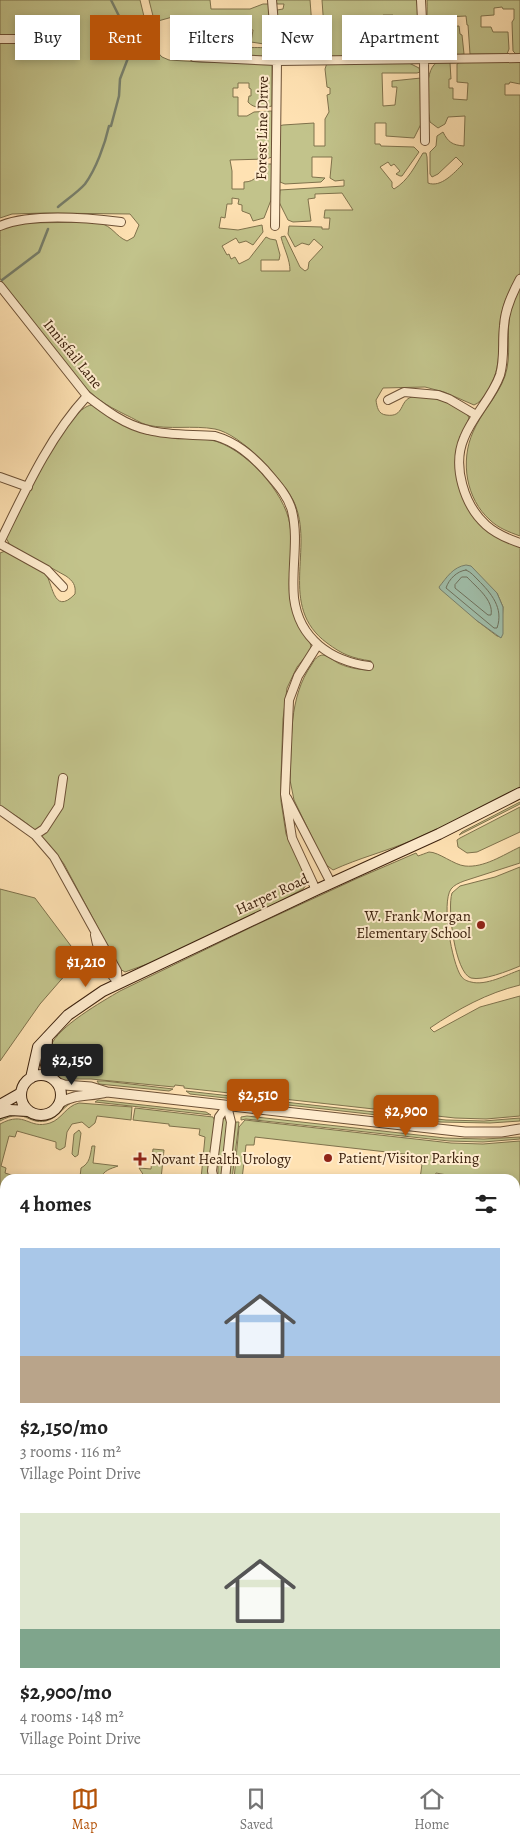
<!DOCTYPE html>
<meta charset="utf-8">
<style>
:root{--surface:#fff;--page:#f2f2f2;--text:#222;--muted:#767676;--line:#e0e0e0;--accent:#b45309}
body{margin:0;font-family:Alegreya,serif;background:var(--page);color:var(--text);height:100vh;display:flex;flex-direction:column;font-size:19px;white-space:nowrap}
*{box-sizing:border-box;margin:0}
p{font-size:16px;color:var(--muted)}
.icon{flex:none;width:28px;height:28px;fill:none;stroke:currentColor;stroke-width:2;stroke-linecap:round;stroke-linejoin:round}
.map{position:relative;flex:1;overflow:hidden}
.sheet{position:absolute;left:0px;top:1174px;width:520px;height:601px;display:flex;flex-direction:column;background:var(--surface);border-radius:15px 15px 0 0;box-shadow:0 2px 8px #0003}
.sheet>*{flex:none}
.hud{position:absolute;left:15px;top:15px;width:490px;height:45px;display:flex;gap:10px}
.price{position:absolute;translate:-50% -42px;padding:0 11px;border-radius:5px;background:var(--accent);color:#fff;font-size:16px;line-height:32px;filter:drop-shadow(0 1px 2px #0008)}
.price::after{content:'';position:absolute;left:50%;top:30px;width:15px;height:11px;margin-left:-8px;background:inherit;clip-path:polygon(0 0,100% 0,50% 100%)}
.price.active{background:#222;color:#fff}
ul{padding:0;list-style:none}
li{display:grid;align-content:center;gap:10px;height:265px;padding:0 20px}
li span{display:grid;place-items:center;height:155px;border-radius:0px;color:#555}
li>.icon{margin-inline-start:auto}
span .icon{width:90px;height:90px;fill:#fffc;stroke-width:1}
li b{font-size:21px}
h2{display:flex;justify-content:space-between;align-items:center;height:60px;padding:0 20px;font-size:21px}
.pill{padding:0 18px;border-radius:0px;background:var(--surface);box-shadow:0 2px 8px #0003;font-size:18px;line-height:45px}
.pill.active{background:var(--accent);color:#fff}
.dock{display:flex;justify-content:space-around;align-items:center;height:70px;border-top:1px solid var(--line);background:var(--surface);font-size:14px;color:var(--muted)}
.dock a{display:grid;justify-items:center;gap:2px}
.dock .active{color:var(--accent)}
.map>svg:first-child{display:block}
</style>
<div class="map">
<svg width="520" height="1774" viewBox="0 0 520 1774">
<rect width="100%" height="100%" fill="#ffe2b3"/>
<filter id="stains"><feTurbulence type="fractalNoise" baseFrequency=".004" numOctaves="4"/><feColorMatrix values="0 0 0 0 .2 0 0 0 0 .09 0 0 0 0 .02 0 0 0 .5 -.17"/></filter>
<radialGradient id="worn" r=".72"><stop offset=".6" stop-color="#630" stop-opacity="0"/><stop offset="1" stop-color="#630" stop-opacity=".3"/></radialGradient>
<path fill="#c2c38b" stroke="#7f724c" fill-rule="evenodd" d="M0,0H140L151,45L162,57L169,60L201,62L272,63V106C264,108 254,109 248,102L249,96H251V89L249,88V83H238V88H233V97H238V116H247L254,112L272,111V157L266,159L230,160L232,171V189H244V182C256,182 259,174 262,164H272L271,200L264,218L253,221L250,214L242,211V205L238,204L239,199L232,198V204H227L225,218L221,217L219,228L238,230L262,225L263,232L253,245L246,241L239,243L236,238L222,246L227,255L229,254L231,259L235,257L239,264L249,259L266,237L270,239L276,240L280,255L279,260H261V271H290C290,259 284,249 281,237L285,236L300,267L305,271L308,269L309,262L323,247L314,239L309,245L302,243L295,247L288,234L289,226L322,227V229H329L330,218H324L325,210H353L342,193L315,194V198L308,199L311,221L293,222L288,220L279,202L280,190L344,186V180L335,181L330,178L332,157H312V177L325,178L321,182L285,184L280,182L279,126L283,125L314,123V146H325V119L329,112L327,95L330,94V88L327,87L325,69L327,63H409L419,68L420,72L417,73H382L383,106L395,105L397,87H392V81L421,78V124L414,138L386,136V123H375V144H380L381,146L414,147L419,152L402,176H400L396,174L400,171L394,164L391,166L388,162L380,167L392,182V187L394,189C408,181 415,166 423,153H426L427,157L428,183C441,188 454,173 463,164L456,157L438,174L432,177L430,174V152L436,146L437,136L443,132C448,142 452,145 464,146L465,116L448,117L445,124L438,128L430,122C427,107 421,50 450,63L451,79H449V88H453V99L467,100L468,83L457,82V64L460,62L520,61V84L510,82L509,84H505V95H520V273C514,284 506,295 503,308C494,340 507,363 485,395C481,400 479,403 474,405L444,392L425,387L383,388L376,400C377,407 378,414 386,415C405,418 399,400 412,397C428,393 455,404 467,414L469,418C458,444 452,464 461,492C463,499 467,508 472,513C486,525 505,535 520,545V787C485,806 449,824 413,840C387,851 359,858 333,870L325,864L294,800L290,780C292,740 288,698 312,664C314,660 318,655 323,655C329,656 335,662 340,664C349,668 361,670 370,670L371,661C352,658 343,655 327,643C277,606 315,548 294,502C282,478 241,434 215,429C193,425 169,430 147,425C140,423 133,418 126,415C116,410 106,405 97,398C67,374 46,338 23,308C17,300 2,285 0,278C0,268 0,240 0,228L21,223L98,222C114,227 115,236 127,241L134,237L139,225L130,214L45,213L12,214L0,218ZM497,593L503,607L501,637L497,636L476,620Z
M149,0H210L211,9H250L263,4H269L272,42L264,44L251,42L253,30L249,29L248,16L234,17L235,37L228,38L227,40C239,52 258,45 272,49L273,59L196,55L193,32L187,16L181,18L176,16L158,21L153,16Z
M276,0H310L313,39L318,38L319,56C275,63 280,43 277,10L283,9L284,4H277Z
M322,0H417L420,45C416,56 405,55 394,56V31H396L395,19H393V15H383V36H386L385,56L326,57Z
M427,0H520V54H516L513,51L512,22L514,19V9H503L502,7L494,8V15L481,16V27H491L493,32H508L509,49L507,54H470L468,25H467L466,16L446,17L447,27L459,26L460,34L462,35L464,54C457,55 447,56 440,55C423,51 428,14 427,0Z
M520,287V536C509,532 498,528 490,520C466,499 460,461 473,432C481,413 498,396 505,376C512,355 506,333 510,312C512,303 516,295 520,287Z
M92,405C107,416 124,427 143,431C164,437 188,436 211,440C244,447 285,492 290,525C294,549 287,574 290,598C292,616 307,629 311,646L310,651L297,667L287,688L283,719L281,777V801L286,834L307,879V884L303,889L252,916L153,962L125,972L120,969L64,864C47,840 28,820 0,807V553L5,551C17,558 33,563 44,572C53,579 52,618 75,594C76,585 73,581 66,576L10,545L6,538C19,514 67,406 92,405Z
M520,802V804L459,835L462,832Z
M520,807V832L477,852L467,853L458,847L457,840L460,838Z
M520,847V863L464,881C459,883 454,885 451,889C441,903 452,963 461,976C464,980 467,981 471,982C486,986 506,975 520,970V985C487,993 458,1009 430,1028L434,1032L480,1007L520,996V1116L486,1119L455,1118L184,1088V1086L175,1085L174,1087L91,1079H70L69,1084L57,1079L48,1065C49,1059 49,1052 51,1046C57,1027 103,1001 120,991L258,924L358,878L416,853L418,856C421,855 426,853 429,852C439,852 454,865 465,866C484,868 503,855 520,847Z
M520,867V966C508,971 483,981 471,978C455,973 447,908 452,893L460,886L495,877Z
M0,889L35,898L80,958L40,1004L0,1061Z
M97,1081H105L173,1089L169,1091L99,1084Z
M186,1091L446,1120L484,1121L520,1118V1121L490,1123L440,1122L190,1094Z
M98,1100L206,1112L211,1115L95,1102Z
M71,1101V1103C62,1108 58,1118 46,1121C27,1125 26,1107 0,1121V1119C25,1107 27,1123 46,1119C57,1117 62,1107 71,1101Z
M79,1103L132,1107L131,1120L97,1116L95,1123L89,1128L82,1122L72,1124L67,1132L65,1147L60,1150L56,1148V1142L17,1131L15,1137L9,1136L1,1166L6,1168L5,1173L24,1179H5V1219L0,1217V1124C26,1110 28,1130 50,1123C62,1119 66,1106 79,1103Z
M135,1108L213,1117L215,1121L210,1160V1179H201L205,1137L199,1135L200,1129L169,1126V1124L133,1120Z
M247,1116L445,1138L484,1139L520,1137V1139L483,1142L449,1141L246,1119L241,1120V1117Z
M225,1118L227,1122L221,1179H218V1157L222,1120Z
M245,1120L451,1143L483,1144L520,1141V1326L515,1324V1179H469L436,1173L434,1179H420L422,1164L413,1163V1155L255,1137L254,1145H246L242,1179H234L239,1127Z
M236,1122H239L232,1179H229Z
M79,1130L81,1133L78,1155L75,1157L72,1154L74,1134Z
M92,1146H95L93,1163L118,1166C110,1169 104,1170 100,1179L80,1177L81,1168C90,1163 90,1156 92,1146Z
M153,1149L164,1150L161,1179H146L139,1168L151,1169Z
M0,1225C7,1234 7,1246 0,1256Z
M5,1260V1696L0,1699V1267Z
M520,1346V1384L515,1387V1350Z
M520,1455V1488L515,1491V1458Z
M515,1705L520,1718V1774H468L466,1770H515Z
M9,1770H65L59,1774H2Z"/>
<path fill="#a0beaa" stroke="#787f6b" d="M466,565L471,566L497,593L503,607V634L501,638L476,620L440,589L439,587C447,577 453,567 466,565Z"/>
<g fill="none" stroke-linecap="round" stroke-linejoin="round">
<path stroke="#6e705c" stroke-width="1" d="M466,570C471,572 474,576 478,580C491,593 504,608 497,628H494L446,588C449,579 457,571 466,570Z
M462,577H467C476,587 494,600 491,615H488L455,588V585Z"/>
<path stroke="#787f6b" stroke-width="2.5" d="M58,207C66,200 78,192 85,184C96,169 105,144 109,126H111L119,96L120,79L133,45V37L129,29L121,20L111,0
M2,280L39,252L48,229"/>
<defs>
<path id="minor" d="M272,0L277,61L275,226
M421,0L424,60L425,141
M0,39H29
M194,57L277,61L520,58
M0,226C31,213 88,218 121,222
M520,279C512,294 505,309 504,326C502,342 505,358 500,375C492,398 473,415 464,438C452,466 464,505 486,525C496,534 508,539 520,543
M0,286L87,396C105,410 125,425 148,430C170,436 194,434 215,436C236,442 251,455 265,470C275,482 288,495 292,511C299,540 291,569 294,598C299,639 331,661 369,666
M388,400L404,392L438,395L449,399L476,415
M0,477L28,487
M0,542C25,491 49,437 87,396
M0,544L47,570L63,587
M287,798L331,883
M0,810L35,835L54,857L117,971L118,983
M35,835L44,829L59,806L63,778
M316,890L292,838L285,794L289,700L298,676L317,646
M95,935C98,952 106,970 118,982
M214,1179L212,1171L219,1117L227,1106
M225,1179L231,1122L227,1106
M515,1343L520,1340
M515,1580L520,1577
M352,1770L355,1774
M187,1774L194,1770"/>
<path id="tertiary" d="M56,1082L64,1085L91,1087L107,1092L465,1132H501L520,1129
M60,1103C75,1093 90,1097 107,1092"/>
<path id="secondary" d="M47,1038C47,1056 41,1063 53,1079
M21 1095a20 20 0 1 1 40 0a20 20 0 1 1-40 0Z
M31,1078L38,1047L68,1015L103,991L316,890L439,834L520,793
M0,1105L21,1093
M0,1113L10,1110L28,1111"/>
<path id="motorway" d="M515,1411L520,1408
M515,1442L520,1439
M0,1719L5,1716
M0,1753L5,1750"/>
</defs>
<use href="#minor" stroke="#6d5136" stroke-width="10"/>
<use href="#tertiary" stroke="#6d5136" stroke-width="11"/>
<use href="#secondary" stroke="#3c210d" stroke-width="12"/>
<use href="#motorway" stroke="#3c210d" stroke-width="16"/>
<use href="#minor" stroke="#ffecce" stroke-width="8"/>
<use href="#tertiary" stroke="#ffecce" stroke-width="9"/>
<use href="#secondary" stroke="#ffecce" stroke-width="10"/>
<use href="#motorway" stroke="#f0c17a" stroke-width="14"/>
</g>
<g fill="#8f2418" stroke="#ffecce" stroke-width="2">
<circle cx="481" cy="925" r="5"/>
<circle cx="328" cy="1158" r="5"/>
<path d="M137.5 1151.5h5v5h5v5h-5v5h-5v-5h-5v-5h5z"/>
</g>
<g text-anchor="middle" stroke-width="4" stroke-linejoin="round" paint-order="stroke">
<g font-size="15" fill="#3c210d" stroke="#ffecce">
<text transform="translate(262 128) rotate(-89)" y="5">Forest Line Drive</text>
<text transform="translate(73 354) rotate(51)" y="5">Innisfail Lane</text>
<text transform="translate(272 894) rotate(-25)" y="5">Harper Road</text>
</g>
<g font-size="15" fill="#3c210d" stroke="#ffecce" text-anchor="start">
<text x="471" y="921" text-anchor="end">W. Frank Morgan<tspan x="471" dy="17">Elementary School</tspan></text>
<text x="338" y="1163">Patient/Visitor Parking</text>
<text x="151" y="1164">Novant Health Urology</text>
</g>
</g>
<rect width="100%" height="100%" filter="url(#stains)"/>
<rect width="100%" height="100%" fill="url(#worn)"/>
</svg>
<b class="price" style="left:86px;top:988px">$1,210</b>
<b class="price active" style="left:72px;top:1086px">$2,150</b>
<b class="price" style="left:258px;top:1121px">$2,510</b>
<b class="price" style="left:406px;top:1137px">$2,900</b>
<div class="hud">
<a class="pill">Buy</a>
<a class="pill active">Rent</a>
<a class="pill">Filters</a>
<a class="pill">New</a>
<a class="pill">Apartment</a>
</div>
<section class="sheet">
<h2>4 homes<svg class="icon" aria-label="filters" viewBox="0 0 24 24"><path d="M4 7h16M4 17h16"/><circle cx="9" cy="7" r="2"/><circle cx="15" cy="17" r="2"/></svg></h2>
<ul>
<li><span style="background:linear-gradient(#a9c7e8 70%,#b9a48a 0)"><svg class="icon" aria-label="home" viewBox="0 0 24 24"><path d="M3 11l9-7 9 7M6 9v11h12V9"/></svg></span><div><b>$2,150/mo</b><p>3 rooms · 116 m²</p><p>Village Point Drive</p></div></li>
<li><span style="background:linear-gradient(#dfe7d0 75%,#7fa58c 0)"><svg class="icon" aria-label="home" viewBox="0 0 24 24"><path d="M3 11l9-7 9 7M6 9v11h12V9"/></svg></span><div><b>$2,900/mo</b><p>4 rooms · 148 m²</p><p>Village Point Drive</p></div></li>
</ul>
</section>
</div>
<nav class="dock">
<a class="active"><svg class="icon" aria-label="map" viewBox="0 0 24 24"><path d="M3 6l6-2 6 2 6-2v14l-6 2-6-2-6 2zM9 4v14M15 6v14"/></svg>Map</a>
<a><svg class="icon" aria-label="saved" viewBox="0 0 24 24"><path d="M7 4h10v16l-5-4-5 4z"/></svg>Saved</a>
<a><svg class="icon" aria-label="home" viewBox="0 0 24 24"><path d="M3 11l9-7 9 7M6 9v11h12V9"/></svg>Home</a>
</nav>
